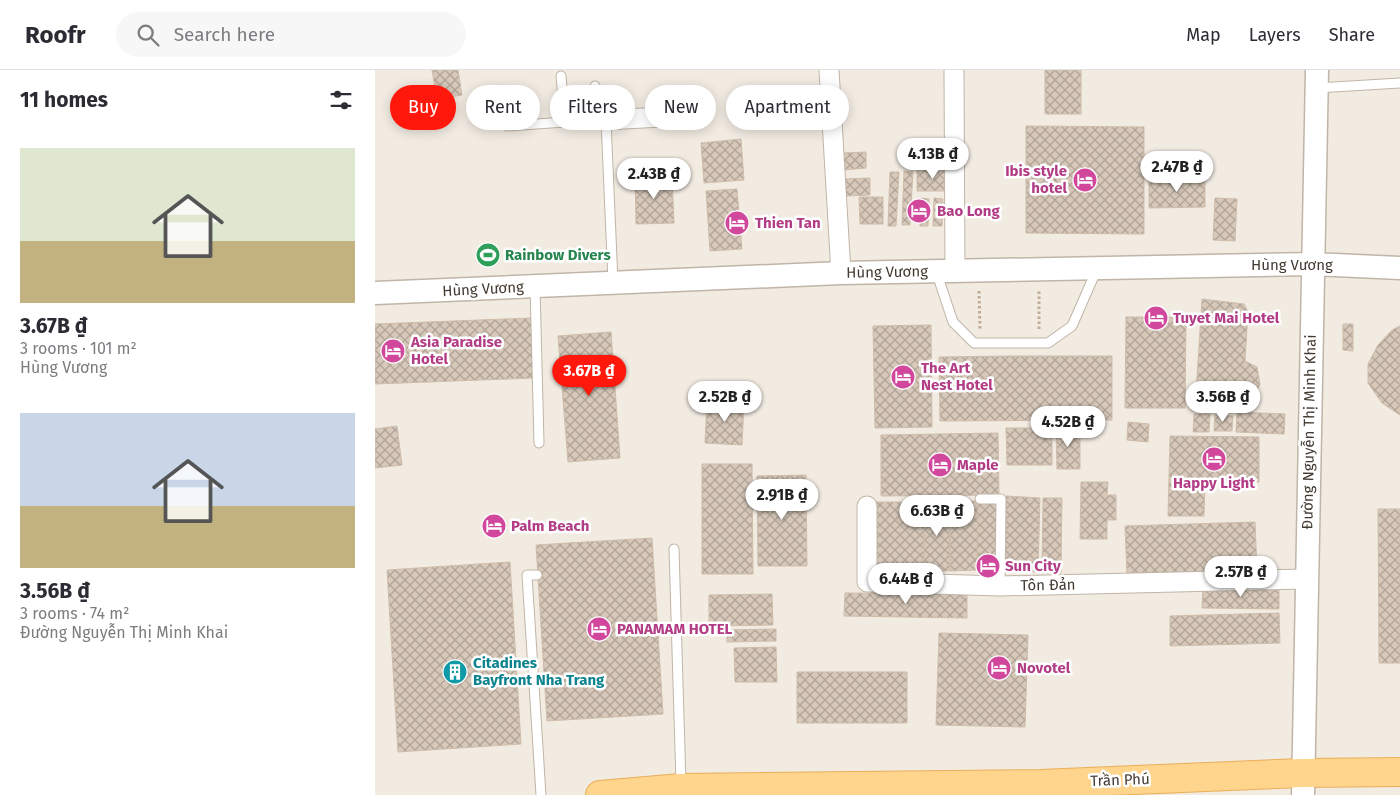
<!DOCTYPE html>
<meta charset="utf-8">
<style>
:root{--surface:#fff;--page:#f7f7f7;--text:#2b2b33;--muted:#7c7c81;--line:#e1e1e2;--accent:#ff180b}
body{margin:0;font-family:"Fira Sans",sans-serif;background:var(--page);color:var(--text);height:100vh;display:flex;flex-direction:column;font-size:19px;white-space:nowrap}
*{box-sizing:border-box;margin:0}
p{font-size:16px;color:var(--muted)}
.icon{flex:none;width:28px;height:28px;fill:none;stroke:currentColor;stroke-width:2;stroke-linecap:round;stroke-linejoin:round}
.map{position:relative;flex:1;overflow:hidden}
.drawer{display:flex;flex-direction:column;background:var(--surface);width:375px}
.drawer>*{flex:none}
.banner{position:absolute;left:15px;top:15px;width:475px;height:45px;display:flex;gap:10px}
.price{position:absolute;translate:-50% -42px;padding:0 11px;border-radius:18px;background:#fff;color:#222;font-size:16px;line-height:32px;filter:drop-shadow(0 1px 2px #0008)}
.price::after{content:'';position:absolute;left:50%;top:30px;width:15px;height:11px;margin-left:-8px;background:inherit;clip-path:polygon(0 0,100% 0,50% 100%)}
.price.on{background:var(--accent);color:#fff}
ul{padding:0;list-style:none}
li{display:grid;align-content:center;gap:10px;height:265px;padding:0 20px}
li span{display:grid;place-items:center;height:155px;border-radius:0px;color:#555}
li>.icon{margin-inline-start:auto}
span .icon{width:90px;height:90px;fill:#fffc;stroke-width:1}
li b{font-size:21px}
h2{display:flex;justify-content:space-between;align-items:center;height:60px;padding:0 20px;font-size:21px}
.chip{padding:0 18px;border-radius:22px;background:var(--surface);box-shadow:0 2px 12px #0003;font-size:18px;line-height:45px}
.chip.on{background:var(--accent);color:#fff}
header{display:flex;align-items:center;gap:30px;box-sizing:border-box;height:70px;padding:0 25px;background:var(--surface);border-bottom:1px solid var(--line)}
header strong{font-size:24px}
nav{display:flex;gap:28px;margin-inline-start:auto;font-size:18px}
.search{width:350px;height:45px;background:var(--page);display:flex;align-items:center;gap:12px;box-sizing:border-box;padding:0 18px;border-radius:28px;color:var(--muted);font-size:19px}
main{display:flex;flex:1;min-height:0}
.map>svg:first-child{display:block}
</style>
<header>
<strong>Roofr</strong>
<div class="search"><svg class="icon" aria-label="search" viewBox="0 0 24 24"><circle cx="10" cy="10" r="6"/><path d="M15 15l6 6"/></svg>Search here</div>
<nav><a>Map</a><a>Layers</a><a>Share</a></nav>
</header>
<main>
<section class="drawer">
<h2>11 homes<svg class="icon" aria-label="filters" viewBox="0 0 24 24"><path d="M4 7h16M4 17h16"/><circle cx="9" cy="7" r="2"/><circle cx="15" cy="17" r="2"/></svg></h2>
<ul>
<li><span style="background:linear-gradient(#dfe7d0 60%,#c2b280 0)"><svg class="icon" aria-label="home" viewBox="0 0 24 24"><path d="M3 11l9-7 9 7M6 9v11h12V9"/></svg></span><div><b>3.67B ₫</b><p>3 rooms · 101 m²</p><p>Hùng Vương</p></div></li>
<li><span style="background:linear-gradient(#c9d6e8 60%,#c2b280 0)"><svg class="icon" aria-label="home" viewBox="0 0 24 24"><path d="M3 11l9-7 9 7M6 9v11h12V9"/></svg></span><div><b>3.56B ₫</b><p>3 rooms · 74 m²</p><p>Đường Nguyễn Thị Minh Khai</p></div></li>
</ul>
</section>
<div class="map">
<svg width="1025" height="725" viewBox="0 0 1025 725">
<defs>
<pattern id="building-cross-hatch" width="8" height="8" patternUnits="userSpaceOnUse" patternTransform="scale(1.25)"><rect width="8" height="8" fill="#d7c8ba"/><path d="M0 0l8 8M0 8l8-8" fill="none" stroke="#b0a498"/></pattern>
</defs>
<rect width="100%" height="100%" fill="#f2ebe2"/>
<path fill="url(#building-cross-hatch)" stroke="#cfbdaa" d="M57,0H83L87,25L62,29Z
M670,0H706V44H670Z
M651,56L769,57V164L651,163Z
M366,69L369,110L329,113L326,73Z
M491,82V98L469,100L468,83Z
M542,99H575V121H542Z
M529,101L538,102L535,155H527Z
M515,102H524L521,156H513Z
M297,106L299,153L261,154L260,107Z
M495,108V125L471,126L470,109Z
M830,108V137L774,138V109Z
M362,119L367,179L335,181L331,121Z
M484,127H508V154H485Z
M546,128L554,129L553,156H545Z
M559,128L568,129L567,156H558Z
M840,128L862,129L860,171L838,170Z
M827,229L869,234L873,242L870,291L882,297L885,314L879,328L869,334L858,335L857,342L842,340V335H826V323H821Z
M751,247H811L810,338H750Z
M157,248L159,308L0,314V254Z
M968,254H978V281L968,280Z
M556,255L557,357L500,358L498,256Z
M1025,256V345L1007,333L993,313V294L1003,275L1017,260Z
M236,262L245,388L193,392L183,266Z
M635,286H737V350L565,351L564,287Z
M332,330L369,332L367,375L330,373Z
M862,342L910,344L909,364L861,362Z
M819,344H835L834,362H818Z
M840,345L858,346L857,361H839Z
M753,352L774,354L773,372L752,370Z
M22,356L27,395L0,398V359Z
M631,358H677V395H632Z
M681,358H705V399H682Z
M623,363L624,425L506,426V365Z
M795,366L884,367V412L830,411L829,446H793Z
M327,394H377L378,504H327Z
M431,405L432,496H383L382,406Z
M706,412H733L732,425H741V450H732V469H705Z
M631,426L665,428L663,502L629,501Z
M668,428H687L686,503H667Z
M603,431L602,500L575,501V432Z
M603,431H623L621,501L602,500Z
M492,432H549V501H492Z
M549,432H575V501H549Z
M1003,439H1025V593H1004Z
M880,452L882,500L752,504L750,456Z
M277,468L288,644L172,651L161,475Z
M135,492L146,674L23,682L12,500Z
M828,517L904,518V539L827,538Z
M470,523L592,524V548L469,546Z
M397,524L398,555L334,556V525Z
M904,543L905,573L795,576V546Z
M401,559V571L352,572V560Z
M564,563L653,565L650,657L561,655Z
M401,577L402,612H360L359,578Z
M422,602H532V653H422Z"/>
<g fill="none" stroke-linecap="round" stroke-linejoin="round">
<defs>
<path id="service" d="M186,6L190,52L231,50L238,212
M220,16L222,51
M942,18L1025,13
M132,56L190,52
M561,201L578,252L599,273H673L697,256L722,199
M160,216L164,373
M605,429H626L625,516
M299,479L306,714
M162,505H152L166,725"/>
<path id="minor" d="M454,0L466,203
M579,0L580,201
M231,50L287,47
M492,436V512L625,516L931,509"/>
<path id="tertiary" d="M0,223L466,203L938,194L1025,198
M928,725L942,0"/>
<path id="primary" d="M225,725L306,718L665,714L927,703L1025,702"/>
</defs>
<use href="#service" stroke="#c0b5a7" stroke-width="11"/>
<use href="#minor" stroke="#c0b5a7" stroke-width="21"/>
<use href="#tertiary" stroke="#c0b5a7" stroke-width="25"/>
<use href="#primary" stroke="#e9af59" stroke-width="30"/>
<path stroke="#c0ac95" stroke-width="3" stroke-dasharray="2.5 2.5" stroke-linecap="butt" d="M604,221L605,260
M664,259V220"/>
<use href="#service" stroke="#fff" stroke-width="9"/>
<use href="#minor" stroke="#fff" stroke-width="19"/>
<use href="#tertiary" stroke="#fff" stroke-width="22"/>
<use href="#primary" stroke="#ffd48d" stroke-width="28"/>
</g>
<defs>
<symbol id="hotel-disc" viewBox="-11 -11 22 22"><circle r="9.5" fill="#d1479c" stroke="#fff"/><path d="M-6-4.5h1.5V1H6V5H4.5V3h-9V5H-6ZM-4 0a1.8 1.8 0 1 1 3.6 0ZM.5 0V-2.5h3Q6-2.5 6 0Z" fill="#fff"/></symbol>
<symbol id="stadium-disc" viewBox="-11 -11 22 22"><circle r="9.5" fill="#2e9e5b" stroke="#fff"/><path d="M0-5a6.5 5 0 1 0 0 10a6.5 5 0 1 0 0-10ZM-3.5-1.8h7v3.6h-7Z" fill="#fff"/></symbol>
<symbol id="building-disc" viewBox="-11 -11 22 22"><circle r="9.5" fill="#0f9aa8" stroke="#fff"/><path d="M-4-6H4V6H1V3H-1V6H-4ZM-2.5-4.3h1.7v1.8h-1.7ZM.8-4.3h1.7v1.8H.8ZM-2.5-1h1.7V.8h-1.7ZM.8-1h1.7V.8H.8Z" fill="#fff"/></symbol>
</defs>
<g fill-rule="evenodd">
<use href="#hotel-disc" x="696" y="96" width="28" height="28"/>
<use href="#hotel-disc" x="530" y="127" width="28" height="28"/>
<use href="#hotel-disc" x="348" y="139" width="28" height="28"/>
<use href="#stadium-disc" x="99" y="171" width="28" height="28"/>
<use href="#hotel-disc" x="767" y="234" width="28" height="28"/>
<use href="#hotel-disc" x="4" y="267" width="28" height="28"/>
<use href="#hotel-disc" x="514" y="293" width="28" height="28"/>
<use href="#hotel-disc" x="825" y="375" width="28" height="28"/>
<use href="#hotel-disc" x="551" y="381" width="28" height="28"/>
<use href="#hotel-disc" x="105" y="442" width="28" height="28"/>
<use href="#hotel-disc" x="599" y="482" width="28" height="28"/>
<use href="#hotel-disc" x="210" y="545" width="28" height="28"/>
<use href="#hotel-disc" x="610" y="584" width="28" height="28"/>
<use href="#building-disc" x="66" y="588" width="28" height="28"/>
</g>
<g text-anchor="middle" stroke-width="5" stroke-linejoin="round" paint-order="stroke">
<g font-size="15" font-weight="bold" fill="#b23c85" stroke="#fff" text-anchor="start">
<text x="692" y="106" text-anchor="end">Ibis style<tspan x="692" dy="17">hotel</tspan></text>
<text x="562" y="146">Bao Long</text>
<text x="380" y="158">Thien Tan</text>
<text x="798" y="253">Tuyet Mai Hotel</text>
<text x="36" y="277">Asia Paradise<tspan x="36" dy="17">Hotel</tspan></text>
<text x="546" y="303">The Art<tspan x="546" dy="17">Nest Hotel</tspan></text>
<text x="582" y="400">Maple</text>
<text x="839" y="418" text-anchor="middle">Happy Light</text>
<text x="136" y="461">Palm Beach</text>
<text x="630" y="501">Sun City</text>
<text x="242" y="564">PANAMAM HOTEL</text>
<text x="642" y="603">Novotel</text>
</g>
<g font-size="15" font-weight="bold" fill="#27864d" stroke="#fff" text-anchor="start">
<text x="130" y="190">Rainbow Divers</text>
</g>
<g font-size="15" fill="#433b32" stroke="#fff">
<text x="917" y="200">Hùng Vương</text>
<text transform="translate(512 202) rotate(-1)" y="5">Hùng Vương</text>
<text transform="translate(108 219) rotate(-3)" y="5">Hùng Vương</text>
<text transform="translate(934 362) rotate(-89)" y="5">Đường Nguyễn Thị Minh Khai</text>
<text transform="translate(673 515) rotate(-1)" y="5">Tôn Đản</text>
<text transform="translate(745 710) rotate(-2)" y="5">Trần Phú</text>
</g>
<g font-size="15" font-weight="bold" fill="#0d838f" stroke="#fff" text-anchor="start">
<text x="98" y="598">Citadines<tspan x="98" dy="17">Bayfront Nha Trang</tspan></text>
</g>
</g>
</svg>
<b class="price" style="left:558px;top:110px">4.13B ₫</b>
<b class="price" style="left:802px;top:123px">2.47B ₫</b>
<b class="price" style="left:279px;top:130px">2.43B ₫</b>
<b class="price on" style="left:214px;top:327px">3.67B ₫</b>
<b class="price" style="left:350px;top:353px">2.52B ₫</b>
<b class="price" style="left:848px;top:353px">3.56B ₫</b>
<b class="price" style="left:693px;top:378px">4.52B ₫</b>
<b class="price" style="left:407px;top:451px">2.91B ₫</b>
<b class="price" style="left:562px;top:467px">6.63B ₫</b>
<b class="price" style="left:866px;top:528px">2.57B ₫</b>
<b class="price" style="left:531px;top:535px">6.44B ₫</b>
<div class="banner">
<a class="chip on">Buy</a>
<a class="chip">Rent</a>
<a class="chip">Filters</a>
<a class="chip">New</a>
<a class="chip">Apartment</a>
</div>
</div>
</main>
